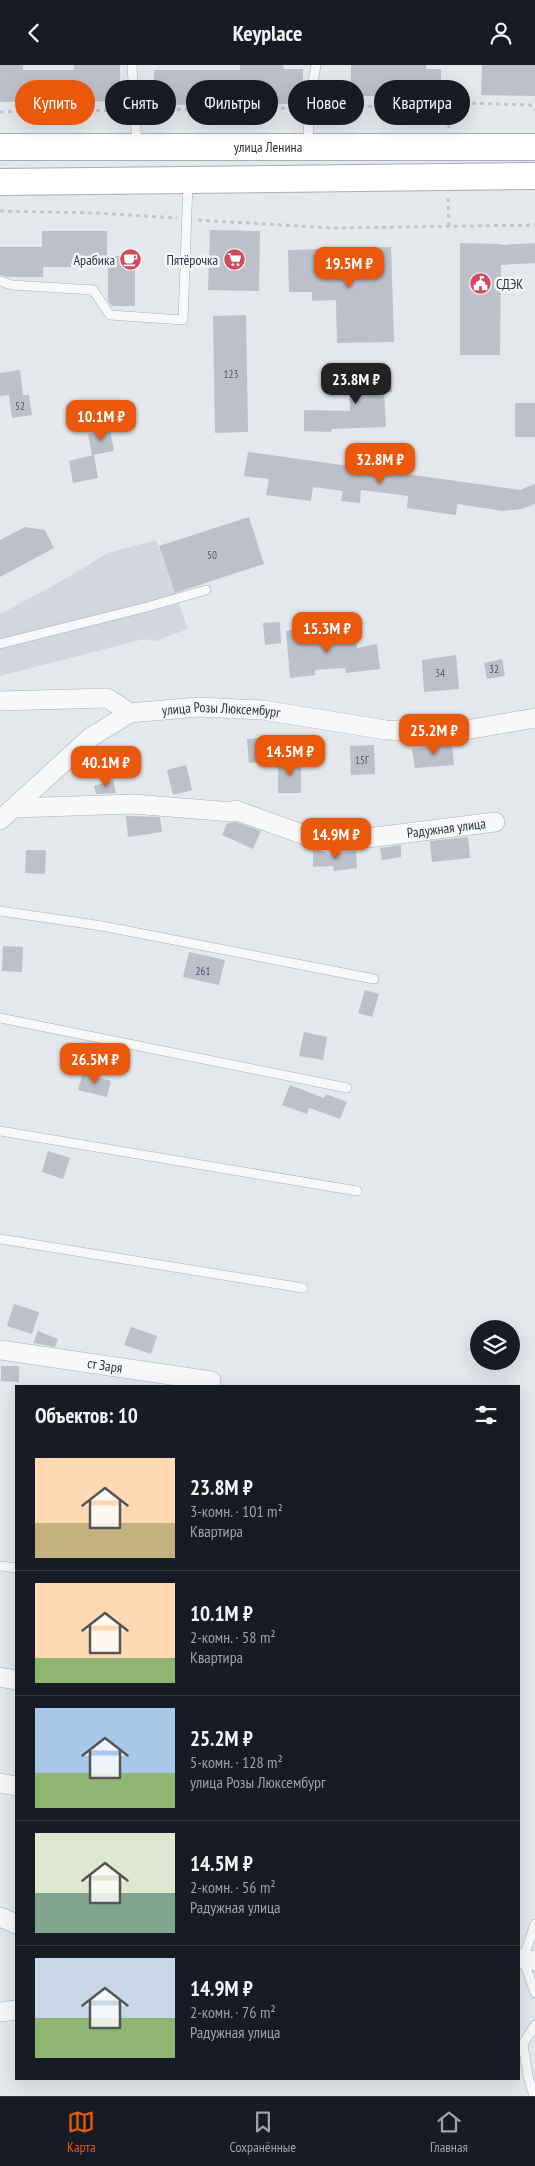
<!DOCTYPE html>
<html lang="ru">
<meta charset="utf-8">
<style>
:root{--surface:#171b24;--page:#20242c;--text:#f1f3f6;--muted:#9ea1a6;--line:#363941;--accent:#ea580c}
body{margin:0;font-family:"PT Sans Narrow",sans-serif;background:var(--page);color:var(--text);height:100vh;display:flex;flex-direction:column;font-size:19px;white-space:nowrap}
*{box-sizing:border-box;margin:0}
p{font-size:16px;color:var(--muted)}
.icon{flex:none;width:28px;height:28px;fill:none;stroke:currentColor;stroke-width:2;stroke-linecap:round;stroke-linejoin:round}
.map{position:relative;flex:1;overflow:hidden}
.details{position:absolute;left:15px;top:1320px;width:505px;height:695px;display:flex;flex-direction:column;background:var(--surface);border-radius:0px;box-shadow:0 5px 20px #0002}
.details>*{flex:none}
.hud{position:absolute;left:15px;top:15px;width:505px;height:45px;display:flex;gap:10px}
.buttons{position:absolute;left:470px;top:1255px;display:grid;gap:10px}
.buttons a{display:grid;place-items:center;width:50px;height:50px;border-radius:50%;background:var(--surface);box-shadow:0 5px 20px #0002;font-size:25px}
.price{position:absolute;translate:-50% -42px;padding:0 11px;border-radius:10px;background:var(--accent);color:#fff;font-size:16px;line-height:32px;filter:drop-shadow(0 1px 2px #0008)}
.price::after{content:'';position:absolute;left:50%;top:30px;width:15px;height:11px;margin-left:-8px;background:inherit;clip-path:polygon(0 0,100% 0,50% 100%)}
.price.current{background:#222;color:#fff}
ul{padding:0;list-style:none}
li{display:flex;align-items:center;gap:15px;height:125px;padding:0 20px}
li+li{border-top:1px solid var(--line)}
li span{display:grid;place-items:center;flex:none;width:140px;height:100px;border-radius:0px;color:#555}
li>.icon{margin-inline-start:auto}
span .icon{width:60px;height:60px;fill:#fffc;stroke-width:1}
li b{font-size:21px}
h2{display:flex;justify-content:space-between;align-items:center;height:60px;padding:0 20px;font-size:21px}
.tag{padding:0 18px;border-radius:22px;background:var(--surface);box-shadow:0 5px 20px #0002;font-size:18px;line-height:45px}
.tag.current{background:var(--accent);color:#fff}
header{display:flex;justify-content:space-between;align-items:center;height:65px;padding:0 20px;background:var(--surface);font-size:22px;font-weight:600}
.dock{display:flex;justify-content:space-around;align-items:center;height:70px;border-top:1px solid var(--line);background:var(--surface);font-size:14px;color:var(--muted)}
.dock a{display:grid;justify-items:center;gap:2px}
.dock .current{color:var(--accent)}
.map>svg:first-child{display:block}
</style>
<header><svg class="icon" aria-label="back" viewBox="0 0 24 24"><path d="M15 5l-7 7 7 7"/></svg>Keyplace<svg class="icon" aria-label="person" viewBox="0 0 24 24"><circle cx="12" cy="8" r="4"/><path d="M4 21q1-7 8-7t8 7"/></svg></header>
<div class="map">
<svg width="535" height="2031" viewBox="0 0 535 2031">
<rect width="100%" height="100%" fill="#e4e7ec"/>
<path fill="#d2d6de" d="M156,475L188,564L155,576L144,574L0,611V549L60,517L108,488Z"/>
<path fill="#bbc0ca" d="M0,0H23V5H74V0H120V36L0,37Z
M240,0H283L284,4H303V39L154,40V5H240Z
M351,0H426V4H441V31H351Z
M482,0H535V31L481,30Z
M210,165L260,166L259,226L208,225Z
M42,166H107V202H43V212H7L0,210V182H42Z
M460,178L501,179V180L535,178V198L501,200L500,290H460Z
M391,182L394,277L337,278L336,235L312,236V227H289L288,185Z
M108,191H135V241H112L108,236Z
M246,250L248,367L215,368L213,251Z
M379,303L380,311H391L392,327H384L386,362L332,364L331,367L304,366V345L350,346L349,304Z
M20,305L23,330H29L32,350L12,353L9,330L0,331V308Z
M515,338H535V372H515Z
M110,365L114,386L92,390L88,369Z
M248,387L520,425L535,419V439L522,444L503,446L457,439L456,450L407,443L408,431L361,425L360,438L341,436L343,426L313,422L311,436L266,430L269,414L244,411Z
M94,390L98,413L73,418L69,396Z
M249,452L264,499L175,528L159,481Z
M25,462L45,465L54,483L0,512V475Z
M280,557L281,578L265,580L263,558Z
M312,562V571L338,568L339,579L356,576L357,583L377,579L380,604L346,608L345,603L315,605V610L290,613L286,566Z
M456,590L459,624L424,627L422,595Z
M502,594L505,611L487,614L484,598Z
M272,672L274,696L249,698L247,674Z
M452,679L454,700L415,703L412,684Z
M374,680L375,709L351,710L350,681Z
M278,695H301V728H278Z
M186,700L192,725L173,730L167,705Z
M113,715L116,728L96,729L94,721Z
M126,751L160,752L162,767L128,772Z
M236,757L261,766L253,784L222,770L227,758Z
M468,772L470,793L432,797L430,776Z
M401,780V792L382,795L380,783Z
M26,785H46L45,809L25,808Z
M313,785L328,789L356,786L357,803L334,806L333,801L313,802Z
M3,881L23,882L22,907L2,906Z
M189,887L225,895L219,920L183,912Z
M365,925L379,929L372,952L358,948Z
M304,967L327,972L323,995L299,991Z
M83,1008L111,1016L107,1032L78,1025Z
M290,1020L324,1033L326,1029L347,1037L340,1054L309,1043L307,1049L282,1040Z
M48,1086L70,1093L63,1114L42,1107Z
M14,1239L39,1247L32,1269L7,1261Z
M131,1262L157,1271L151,1289L124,1280Z
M38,1266L58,1274L55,1282L33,1278Z
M1,1301H19V1317L1,1316Z"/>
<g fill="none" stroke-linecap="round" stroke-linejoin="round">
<defs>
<path id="lane" d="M132,0L137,80
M308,80L309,43L316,0
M0,216L12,220L93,225L110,250L183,255L188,118
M0,579L147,542L206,525
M0,846L102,861L374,914
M0,953L347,1023
M0,1066L357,1126
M0,1174L303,1223
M0,1501L16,1503
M535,1859L523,1894L535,1928
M534,2031L528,2011L523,1979L535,1960"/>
<g id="street">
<path id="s1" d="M0,636L107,633L130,648L198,642L263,645L386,665L448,668L535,653"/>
<path id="s2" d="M14,743L133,739L232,747L235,745L327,778L495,757"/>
<path d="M0,755L91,672L130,648"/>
<path id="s3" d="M0,1285L211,1316"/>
<path d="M0,1612L16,1615"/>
<path d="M0,1718L16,1721"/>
<path d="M0,1852L16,1859"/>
<path d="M519,1893L535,1896"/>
<path d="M0,1947L16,1945"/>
</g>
<g id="secondary">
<path id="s4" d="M0,82H535"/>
<path d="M0,117L535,111"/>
</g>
</defs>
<use href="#lane" stroke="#a9aeb7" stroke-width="10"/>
<use href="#street" stroke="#a9aeb7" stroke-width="20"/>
<use href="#secondary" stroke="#a9aeb7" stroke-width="28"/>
<path stroke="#c2c5cb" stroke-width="3" stroke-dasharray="4 4" stroke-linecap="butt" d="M320,43L468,38L530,40L535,45
M145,45L297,43
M0,47L124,45
M449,63V39
M448,133L449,162
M0,146L94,148L177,153
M198,155L332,163L535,160"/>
<use href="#lane" stroke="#f7f8fa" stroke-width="9"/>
<use href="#street" stroke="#f7f8fa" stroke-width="19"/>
<use href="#secondary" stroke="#fff" stroke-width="26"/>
</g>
<defs>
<symbol id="cafe-disc" viewBox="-11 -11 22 22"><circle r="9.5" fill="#d1495b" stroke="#f4f6f9"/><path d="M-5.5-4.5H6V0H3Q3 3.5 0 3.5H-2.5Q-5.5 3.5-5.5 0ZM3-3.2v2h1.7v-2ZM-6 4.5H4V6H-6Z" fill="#fff"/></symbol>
<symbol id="supermarket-disc" viewBox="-11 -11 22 22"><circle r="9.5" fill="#d1495b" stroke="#f4f6f9"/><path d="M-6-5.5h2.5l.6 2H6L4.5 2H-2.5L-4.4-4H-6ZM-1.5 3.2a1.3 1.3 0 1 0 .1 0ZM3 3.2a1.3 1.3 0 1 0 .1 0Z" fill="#fff"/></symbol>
<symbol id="civic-disc" viewBox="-11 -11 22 22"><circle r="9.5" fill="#d1495b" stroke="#f4f6f9"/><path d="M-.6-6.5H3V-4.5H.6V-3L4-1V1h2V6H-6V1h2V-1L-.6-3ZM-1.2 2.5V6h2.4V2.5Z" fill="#fff"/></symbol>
</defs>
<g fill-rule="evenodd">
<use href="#cafe-disc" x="118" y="182" width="25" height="25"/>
<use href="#supermarket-disc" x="222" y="182" width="25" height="25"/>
<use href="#civic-disc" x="468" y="206" width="25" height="25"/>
</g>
<g text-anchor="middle" stroke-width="5" stroke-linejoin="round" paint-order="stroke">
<g font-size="11" fill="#4f5766">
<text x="231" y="313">123</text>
<text x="20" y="345">52</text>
<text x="212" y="494">50</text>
<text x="494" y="608">32</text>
<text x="440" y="612">34</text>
<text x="362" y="699">15Г</text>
<text x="203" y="910">261</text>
</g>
<g font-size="14" fill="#2b3445" stroke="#f4f6f9">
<text dy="5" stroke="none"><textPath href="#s4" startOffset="268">улица Ленина</textPath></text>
<text dy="5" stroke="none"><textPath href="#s1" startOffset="226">улица Розы Люксембург</textPath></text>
<text dy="5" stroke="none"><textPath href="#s2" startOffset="440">Радужная улица</textPath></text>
<text dy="5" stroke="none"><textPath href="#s3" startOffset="106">ст Заря</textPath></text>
</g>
<g font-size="14" fill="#2b3445" stroke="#f4f6f9" text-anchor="end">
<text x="115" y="200">Арабика</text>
<text x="218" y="200">Пятёрочка</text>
<text x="496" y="224" text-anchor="start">СДЭК</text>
</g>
</g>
</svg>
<div class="buttons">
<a><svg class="icon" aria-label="layers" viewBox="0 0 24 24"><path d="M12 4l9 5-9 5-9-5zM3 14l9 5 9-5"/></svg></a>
</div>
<b class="price" style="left:349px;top:224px">19.5M ₽</b>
<b class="price current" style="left:356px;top:340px">23.8M ₽</b>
<b class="price" style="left:101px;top:377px">10.1M ₽</b>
<b class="price" style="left:380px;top:420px">32.8M ₽</b>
<b class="price" style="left:327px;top:589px">15.3M ₽</b>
<b class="price" style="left:434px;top:691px">25.2M ₽</b>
<b class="price" style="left:290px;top:712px">14.5M ₽</b>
<b class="price" style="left:106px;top:723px">40.1M ₽</b>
<b class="price" style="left:336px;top:795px">14.9M ₽</b>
<b class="price" style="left:95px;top:1020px">26.5M ₽</b>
<div class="hud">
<a class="tag current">Купить</a>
<a class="tag">Снять</a>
<a class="tag">Фильтры</a>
<a class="tag">Новое</a>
<a class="tag">Квартира</a>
</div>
<section class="details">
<h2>Объектов: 10<svg class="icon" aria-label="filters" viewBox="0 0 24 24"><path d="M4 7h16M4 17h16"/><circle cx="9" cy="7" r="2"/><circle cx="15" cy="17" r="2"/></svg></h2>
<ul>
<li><span style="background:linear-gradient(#ffd9b3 65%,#c2b280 0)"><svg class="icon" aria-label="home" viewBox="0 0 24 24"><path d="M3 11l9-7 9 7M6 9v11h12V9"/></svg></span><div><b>23.8M ₽</b><p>3-комн. · 101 m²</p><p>Квартира</p></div></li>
<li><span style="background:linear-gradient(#ffd9b3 75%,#8fb573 0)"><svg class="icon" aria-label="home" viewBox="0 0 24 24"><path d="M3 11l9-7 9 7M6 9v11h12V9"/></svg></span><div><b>10.1M ₽</b><p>2-комн. · 58 m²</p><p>Квартира</p></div></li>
<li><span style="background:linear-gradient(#a9c7e8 65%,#8fb573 0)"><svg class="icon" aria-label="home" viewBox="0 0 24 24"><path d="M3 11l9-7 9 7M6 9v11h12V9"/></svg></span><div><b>25.2M ₽</b><p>5-комн. · 128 m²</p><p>улица Розы Люксембург</p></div></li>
<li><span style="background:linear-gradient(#dfe7d0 60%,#7fa58c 0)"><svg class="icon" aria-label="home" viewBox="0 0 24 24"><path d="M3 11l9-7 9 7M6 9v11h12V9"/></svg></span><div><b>14.5M ₽</b><p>2-комн. · 56 m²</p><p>Радужная улица</p></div></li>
<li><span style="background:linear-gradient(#c9d6e8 60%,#8fb573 0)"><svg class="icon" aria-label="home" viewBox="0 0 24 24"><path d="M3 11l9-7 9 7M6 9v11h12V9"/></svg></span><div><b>14.9M ₽</b><p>2-комн. · 76 m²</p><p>Радужная улица</p></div></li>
</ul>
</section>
</div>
<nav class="dock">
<a class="current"><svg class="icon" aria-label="map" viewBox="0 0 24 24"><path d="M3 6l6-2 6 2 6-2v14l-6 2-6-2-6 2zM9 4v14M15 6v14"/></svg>Карта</a>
<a><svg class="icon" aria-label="saved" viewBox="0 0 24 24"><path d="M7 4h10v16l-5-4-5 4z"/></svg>Сохранённые</a>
<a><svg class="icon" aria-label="home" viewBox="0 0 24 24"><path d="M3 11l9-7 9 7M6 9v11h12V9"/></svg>Главная</a>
</nav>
